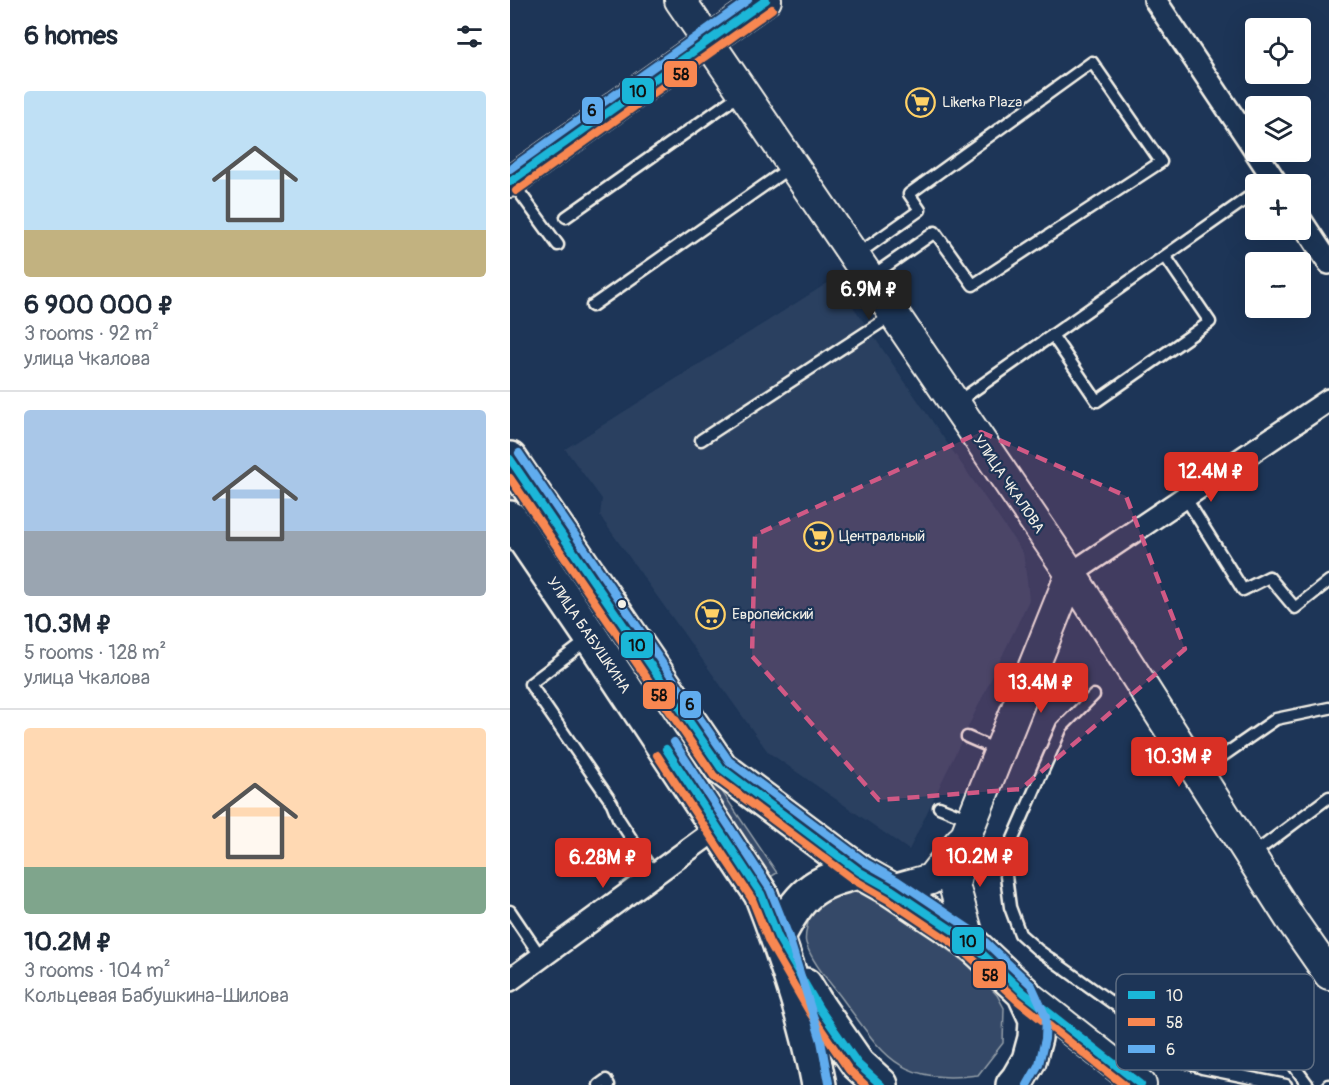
<!DOCTYPE html>
<meta charset="utf-8">
<style>
:root{--surface:#fff;--page:#f6f6f7;--text:#1f2937;--muted:#747a83;--line:#e0e1e3;--accent:#d93025}
body{margin:0;font-family:Pangolin,sans-serif;background:var(--page);color:var(--text);height:100vh;display:flex;flex-direction:column;font-size:22px;white-space:nowrap}
*{box-sizing:border-box;margin:0}
p{font-size:20px;color:var(--muted)}
.icon{flex:none;width:33px;height:33px;fill:none;stroke:currentColor;stroke-width:2;stroke-linecap:round;stroke-linejoin:round}
.map{position:relative;flex:1;overflow:hidden}
.sheet{display:flex;flex-direction:column;background:var(--surface);width:510px}
.sheet>*{flex:none}
.buttons{position:absolute;left:735px;top:18px;display:grid;gap:12px}
.buttons a{display:grid;place-items:center;width:66px;height:66px;border-radius:6px;background:var(--surface);box-shadow:0 6px 24px #0002;font-size:30px}
.price{position:absolute;translate:-50% -51px;padding:0 14px;border-radius:6px;background:var(--accent);color:#fff;font-size:20px;line-height:39px;filter:drop-shadow(0 2px 3px #0008)}
.price::after{content:'';position:absolute;left:50%;top:36px;width:18px;height:14px;margin-left:-9px;background:inherit;clip-path:polygon(0 0,100% 0,50% 100%)}
.price.selected{background:#222;color:#fff}
ul{padding:0;list-style:none}
li{display:grid;align-content:center;gap:12px;height:318px;padding:0 24px}
li+li{border-top:2px solid var(--line)}
li span{display:grid;place-items:center;height:186px;border-radius:6px;color:#555}
li>.icon{margin-inline-start:auto}
span .icon{width:108px;height:108px;fill:#fffc;stroke-width:1}
li b{font-size:26px}
h2{display:flex;justify-content:space-between;align-items:center;height:72px;padding:0 24px;font-size:26px}
main{display:flex;flex:1;min-height:0}
.map>svg:first-child{display:block}
</style>
<main>
<section class="sheet">
<h2>6 homes<svg class="icon" aria-label="filters" viewBox="0 0 24 24"><path d="M4 7h16M4 17h16"/><circle cx="9" cy="7" r="2"/><circle cx="15" cy="17" r="2"/></svg></h2>
<ul>
<li><span style="background:linear-gradient(#bfe0f5 75%,#c2b280 0)"><svg class="icon" aria-label="home" viewBox="0 0 24 24"><path d="M3 11l9-7 9 7M6 9v11h12V9"/></svg></span><div><b>6 900 000 ₽</b><p>3 rooms · 92 m²</p><p>улица Чкалова</p></div></li>
<li><span style="background:linear-gradient(#a9c7e8 65%,#9aa5b1 0)"><svg class="icon" aria-label="home" viewBox="0 0 24 24"><path d="M3 11l9-7 9 7M6 9v11h12V9"/></svg></span><div><b>10.3M ₽</b><p>5 rooms · 128 m²</p><p>улица Чкалова</p></div></li>
<li><span style="background:linear-gradient(#ffd9b3 75%,#7fa58c 0)"><svg class="icon" aria-label="home" viewBox="0 0 24 24"><path d="M3 11l9-7 9 7M6 9v11h12V9"/></svg></span><div><b>10.2M ₽</b><p>3 rooms · 104 m²</p><p>Кольцевая Бабушкина-Шилова</p></div></li>
</ul>
</section>
<div class="map">
<svg width="819" height="1085" viewBox="0 0 819 1085">
<rect width="100%" height="100%" fill="#1d3557"/>
<filter id="ink" filterUnits="userSpaceOnUse"><feTurbulence type="fractalNoise" baseFrequency=".0167" numOctaves="2"/><feDisplacementMap in="SourceGraphic" scale="12" xChannelSelector="R" yChannelSelector="G"/><feConvolveMatrix kernelMatrix="1 2 1 2 8 2 1 2 1" color-interpolation-filters="sRGB"/></filter>
<g filter="url(#ink)">
<path fill="#2a4060" d="M324,279L513,553L517,581L519,600L399,850L258,752L90,516L92,499L55,449Z"/>
<path fill="#354a67" stroke="#949ea8" stroke-width="1.5" d="M0,478L267,873L254,881L0,504Z
M342,889L362,893L462,968L487,995L494,1008L493,1043L468,1075C387,1085 374,1055 331,997C319,981 302,963 296,943C293,935 301,912 303,903Z"/>
<g fill="none" stroke-linecap="round" stroke-linejoin="round">
<defs>
<path id="lane" d="M2,182L48,245
M56,217L232,93
M345,256L410,210L399,194L582,62L651,162L463,285L425,232L362,276
M82,306L282,166
M542,335L587,401L700,322L655,256
M446,403L746,192
M191,440L384,314
M675,497L733,590L759,577L785,608L819,581
M79,639L20,684L102,803L108,818L145,875
M584,695L552,727L499,848L496,876L500,907L510,934L528,950L622,1017L663,1058L692,1068L776,1085
M457,737L487,750
M688,773L766,719L819,708
M429,807L459,819
M743,854L819,797
M0,911L31,957
M692,1068L753,1024L798,1085
M89,1085L96,1080L99,1085
M818,1085H819"/>
<path id="street" d="M645,0L746,151
M746,152L767,184
M790,219L819,263
M561,574L819,400
M0,980L208,828"/>
<path id="secondary" d="M170,0L561,574L780,918L819,974
M0,182L256,0
M382,890L421,879L450,842
M460,942L444,885L456,835L561,574
M514,993L631,1085"/>
<path id="primary" d="M0,459L211,768L350,872L382,890L460,942L514,993L526,1019L525,1038L519,1060L508,1079L503,1085
M0,518L81,637L251,894C275,956 297,1020 309,1085
M268,937C289,895 303,881 350,872
M295,985L309,1008L348,1064L371,1085"/>
</defs>
<use href="#lane" stroke="#f4f1e8" stroke-width="15"/>
<use href="#street" stroke="#f4f1e8" stroke-width="26"/>
<use href="#secondary" stroke="#f4f1e8" stroke-width="34"/>
<use href="#primary" stroke="#f4f1e8" stroke-width="38"/>
<use href="#lane" stroke="#1d3557" stroke-width="10"/>
<use href="#street" stroke="#1d3557" stroke-width="21"/>
<use href="#secondary" stroke="#1d3557" stroke-width="30"/>
<use href="#primary" stroke="#1d3557" stroke-width="33"/>
<defs>
<path id="bus-1" d="M0,182L256,0
M0,459L211,768L350,872L382,890L460,942L514,993L631,1085
M156,749L251,894L268,937L309,1008L348,1064L371,1085"/>
<path id="bus-2" d="M6,191L262,9
M0,478L204,776L344,880L377,899L453,950L508,1001L614,1085
M147,755L242,899L259,942L300,1013L339,1070L355,1085"/>
<path id="bus-3" d="M0,169L238,0
M9,453L219,761L356,863L388,881L467,934L522,986L536,1017L535,1039L529,1064L517,1085
M164,742L260,889L278,934L311,1041L319,1083"/>
</defs>
<use href="#bus-1" stroke="#1d3557" stroke-width="12"/>
<use href="#bus-2" stroke="#1d3557" stroke-width="12"/>
<use href="#bus-3" stroke="#1d3557" stroke-width="12"/>
<use href="#bus-1" stroke="#1ab6d8" stroke-width="8"/>
<use href="#bus-2" stroke="#f88751" stroke-width="8"/>
<use href="#bus-3" stroke="#60acee" stroke-width="8"/>
</g>
</g>
<path fill="#d15985" fill-opacity="0.2" stroke="#d15985" stroke-width="4.5" stroke-dasharray="12 8" stroke-linejoin="round" d="M471,432L616,496L675,649L511,789L369,800L242,656L245,535Z"/>
<defs>
<symbol id="supermarket-ring" viewBox="-11 -11 22 22"><circle r="9.5" fill="#1d3557" stroke="#ffd166" stroke-width="1.5"/><path d="M-6-5.5h2.5l.6 2H6L4.5 2H-2.5L-4.4-4H-6ZM-1.5 3.2a1.3 1.3 0 1 0 .1 0ZM3 3.2a1.3 1.3 0 1 0 .1 0Z" fill="#ffd166"/></symbol>
</defs>
<g fill-rule="evenodd">
<use href="#supermarket-ring" x="394" y="86" width="33" height="33"/>
<use href="#supermarket-ring" x="292" y="520" width="33" height="33"/>
<use href="#supermarket-ring" x="184" y="598" width="33" height="33"/>
</g>
<circle fill="#f4f1e8" stroke="#1d3557" stroke-width="2" cx="112" cy="604" r="5"/>
<g text-anchor="middle" stroke-width="4.5" stroke-linejoin="round" paint-order="stroke">
<g font-size="15" fill="#f4f1e8" stroke="#1d3557" text-anchor="start">
<text x="432" y="107">Likerka Plaza</text>
<text x="329" y="541">Центральный</text>
<text x="222" y="619">Европейский</text>
</g>
<g font-size="15" fill="#f4f1e8" stroke="#1d3557">
<text transform="translate(499 484) rotate(56)" y="5">УЛИЦА ЧКАЛОВА</text>
<text transform="translate(79 635) rotate(56)" y="5">УЛИЦА БАБУШКИНА</text>
</g>
</g>
<rect x="606" y="974" width="198" height="96" rx="9" fill="#1d3557" stroke="#5e6d82" stroke-width="1.5"/>
<rect x="618" y="991" width="27" height="8" fill="#1ab6d8"/>
<rect x="618" y="1018" width="27" height="8" fill="#f88751"/>
<rect x="618" y="1045" width="27" height="8" fill="#60acee"/>
<g font-size="16" fill="#f4f1e8">
<text x="656" y="1001">10</text>
<text x="656" y="1028">58</text>
<text x="656" y="1055">6</text>
</g>
<g stroke="#1d3557" stroke-width="2">
<rect x="153" y="60" width="35" height="28" rx="6" fill="#f88751"/>
<rect x="111" y="77" width="34" height="28" rx="6" fill="#1ab6d8"/>
<rect x="71" y="96" width="23" height="29" rx="6" fill="#60acee"/>
<rect x="110" y="631" width="34" height="28" rx="6" fill="#1ab6d8"/>
<rect x="132" y="681" width="34" height="29" rx="6" fill="#f88751"/>
<rect x="169" y="690" width="23" height="29" rx="6" fill="#60acee"/>
<rect x="441" y="926" width="34" height="29" rx="6" fill="#1ab6d8"/>
<rect x="462" y="960" width="35" height="29" rx="6" fill="#f88751"/>
</g>
<g font-size="16" text-anchor="middle" font-weight="bold" fill="#111">
<text x="171" y="80">58</text>
<text x="128" y="97">10</text>
<text x="82" y="116">6</text>
<text x="127" y="651">10</text>
<text x="149" y="701">58</text>
<text x="180" y="710">6</text>
<text x="458" y="947">10</text>
<text x="480" y="981">58</text>
</g>
</svg>
<div class="buttons">
<a><svg class="icon" aria-label="locate" viewBox="0 0 24 24"><circle cx="12" cy="12" r="6"/><path d="M12 2v4M12 18v4M2 12h4M18 12h4"/></svg></a>
<a><svg class="icon" aria-label="layers" viewBox="0 0 24 24"><path d="M12 4l9 5-9 5-9-5zM3 14l9 5 9-5"/></svg></a>
<a>+</a>
<a>−</a>
</div>
<b class="price selected" style="left:359px;top:321px">6.9M ₽</b>
<b class="price" style="left:701px;top:503px">12.4M ₽</b>
<b class="price" style="left:531px;top:714px">13.4M ₽</b>
<b class="price" style="left:669px;top:788px">10.3M ₽</b>
<b class="price" style="left:470px;top:888px">10.2M ₽</b>
<b class="price" style="left:93px;top:889px">6.28M ₽</b>
</div>
</main>
